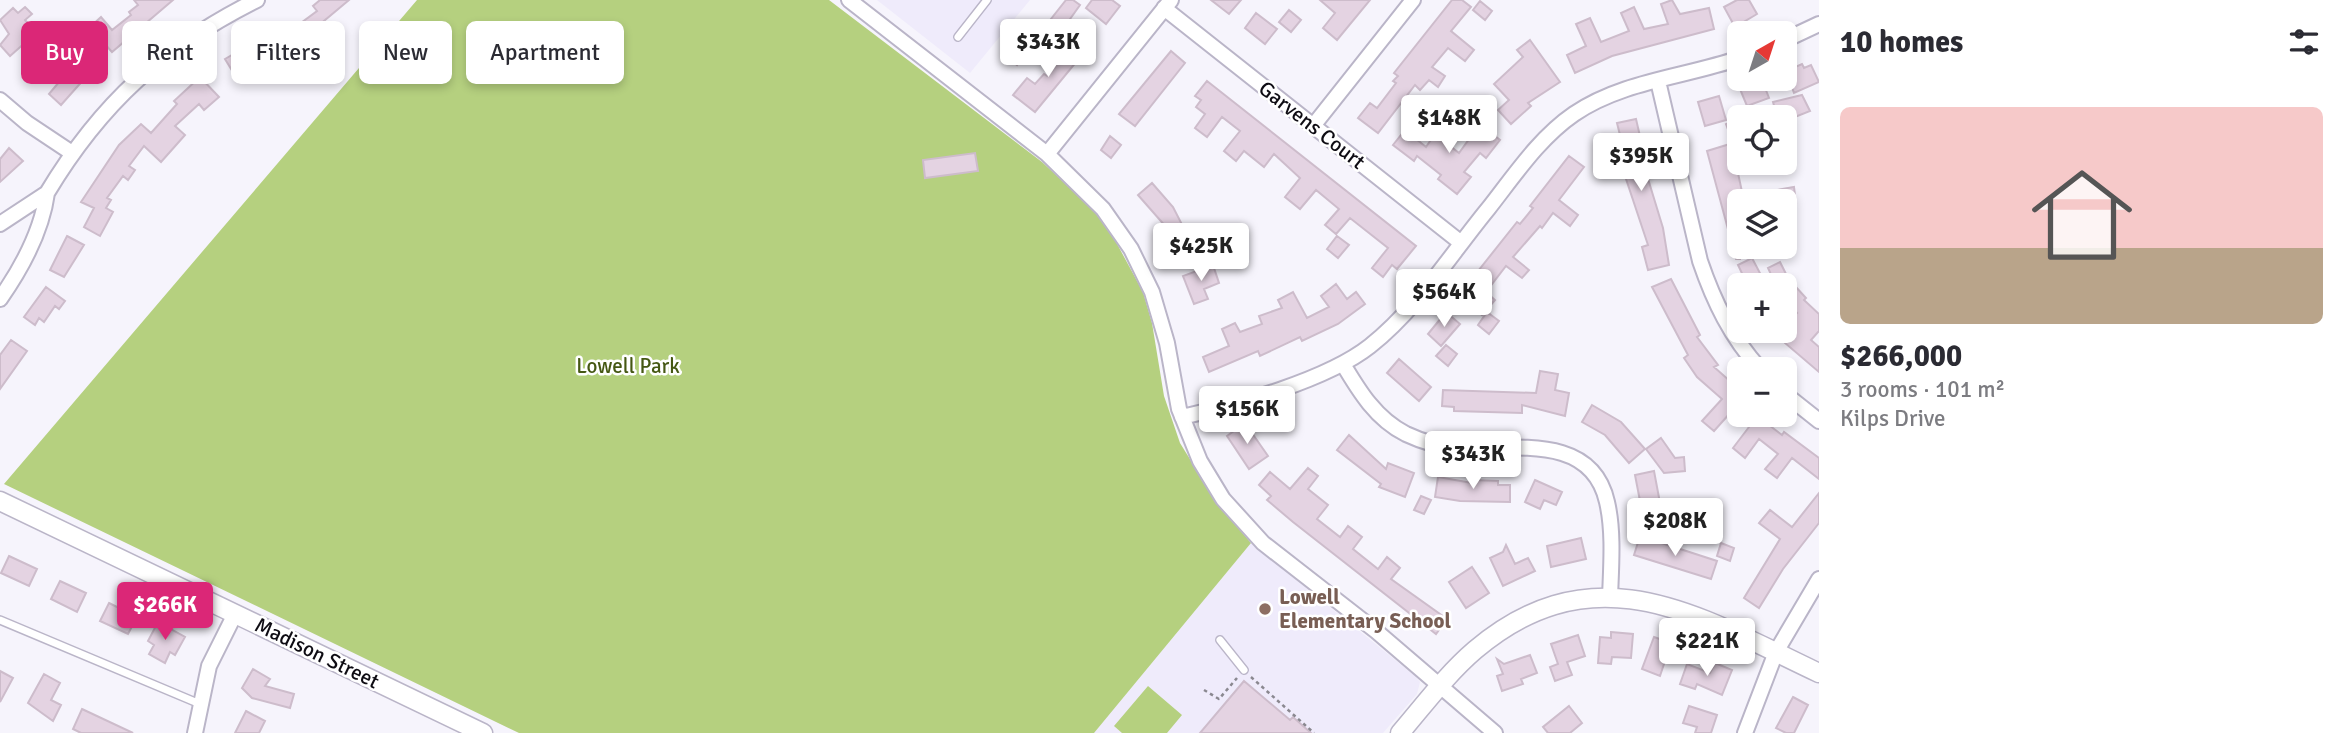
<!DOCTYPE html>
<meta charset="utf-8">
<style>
:root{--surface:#fff;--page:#f7f7f7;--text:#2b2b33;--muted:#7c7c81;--line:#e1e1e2;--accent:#db2777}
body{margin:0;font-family:Signika,sans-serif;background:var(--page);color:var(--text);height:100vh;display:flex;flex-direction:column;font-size:26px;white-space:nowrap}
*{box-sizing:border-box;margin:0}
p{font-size:23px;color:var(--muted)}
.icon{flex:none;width:38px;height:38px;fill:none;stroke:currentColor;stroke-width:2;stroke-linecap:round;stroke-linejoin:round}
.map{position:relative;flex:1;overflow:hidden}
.panel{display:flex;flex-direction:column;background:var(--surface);width:525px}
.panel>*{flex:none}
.banner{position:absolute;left:21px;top:21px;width:665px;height:63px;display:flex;gap:14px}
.needle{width:46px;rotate:39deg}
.controls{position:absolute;left:1727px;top:21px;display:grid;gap:14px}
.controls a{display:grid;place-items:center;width:70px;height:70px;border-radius:10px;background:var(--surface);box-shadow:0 4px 10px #0003;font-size:35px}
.price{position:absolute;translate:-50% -60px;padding:0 16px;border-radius:7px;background:#fff;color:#222;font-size:23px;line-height:46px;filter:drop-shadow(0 2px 4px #0008)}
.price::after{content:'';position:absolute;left:50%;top:42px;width:21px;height:16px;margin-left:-10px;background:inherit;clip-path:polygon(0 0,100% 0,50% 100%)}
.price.selected{background:var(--accent);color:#fff}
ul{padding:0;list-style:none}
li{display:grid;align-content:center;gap:14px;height:371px;padding:0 21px}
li+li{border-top:2px solid var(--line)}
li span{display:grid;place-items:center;height:217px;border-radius:10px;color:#555}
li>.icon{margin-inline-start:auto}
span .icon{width:126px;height:126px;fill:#fffc;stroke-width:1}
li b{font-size:30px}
h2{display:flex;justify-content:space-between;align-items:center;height:84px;padding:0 21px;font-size:30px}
.chip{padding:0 24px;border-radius:10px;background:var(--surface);box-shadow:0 4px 10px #0003;font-size:24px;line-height:63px}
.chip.selected{background:var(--accent);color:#fff}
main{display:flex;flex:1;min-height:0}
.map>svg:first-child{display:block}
</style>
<main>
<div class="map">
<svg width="1819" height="733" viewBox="0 0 1819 733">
<rect width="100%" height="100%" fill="#f6f4fc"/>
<path fill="#efebfb" d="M877,0H1030L970,73Z
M1251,543L1415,676L1420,682L1417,694L1383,733H1094Z"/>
<path fill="#b5d07f" d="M417,0H829L1042,162L1093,209L1109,229L1143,292L1152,323L1164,396L1180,443L1217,503L1251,543L1094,733H519L4,484Z
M1148,686L1182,715L1167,733H1122L1114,726Z"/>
<path fill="#e4d3e2" stroke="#cdbccb" stroke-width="2" d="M134,0H173L112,52L104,43L88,58L74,42L101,17L112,30L131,15L129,12L138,5Z
M320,0H349L312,31L315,35L285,57L284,55L239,82L225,59L239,51L241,55L259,45L263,51L317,11L313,6Z
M1066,0H1073L1080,5L1060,33L1047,24Z
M1092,0H1112L1120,6L1106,24L1086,8Z
M1211,0H1241L1229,14Z
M1320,0H1370L1337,40L1323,28L1335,13Z
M1452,0H1462L1471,7L1451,31L1474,50L1465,61L1448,48L1432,67L1445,76L1438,87L1429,80L1420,90L1415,85L1378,133L1358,118L1370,103L1377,108L1396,83L1393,81L1398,76L1394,73Z
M1672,0L1680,14L1709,8L1714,29L1612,56L1575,73L1567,55L1586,46L1576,24L1590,18L1601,42L1629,31L1621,13L1634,7L1644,29L1668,24L1661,4Z
M1737,0H1749L1757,14L1735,27L1724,7Z
M1480,1L1492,11L1485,20L1473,10Z
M25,7L32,14L25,20L36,33L10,56L0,45L9,34L0,20L13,8L18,13Z
M1289,10L1301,20L1291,32L1279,22Z
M1256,13L1277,29L1265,44L1245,28Z
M1530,40L1560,82L1528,103L1531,106L1511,124L1498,110L1509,100L1494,84L1523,57L1517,50Z
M1065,42L1082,55L1035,112L1013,95L1027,78L1035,84L1044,74L1047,76L1060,59L1055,56Z
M1012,43L1026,53L1017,65L1003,54Z
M1171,51L1185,63L1135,126L1119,114Z
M66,62L85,78L61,105L49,94L65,75L59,70Z
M1802,64L1804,68L1811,65L1819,82L1794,93L1786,71Z
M200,77L219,97L204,110L199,104L175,126L185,135L161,162L144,146L129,166L135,170L128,180L123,176L107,198L111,200L106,208L113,212L100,236L84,227L94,208L81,202L119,145L141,124L151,133L177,104L174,101Z
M1762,80L1769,98L1747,106L1740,89Z
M1207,81L1416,246L1397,269L1392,265L1383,277L1372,268L1388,248L1350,218L1336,234L1325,225L1339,209L1316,190L1300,209L1285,197L1300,178L1274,154L1264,167L1244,151L1236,161L1224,151L1240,131L1222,117L1207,137L1195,128L1205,114L1196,107L1201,100L1195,96Z
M1802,95L1810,111L1795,117L1793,112L1777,116L1773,102Z
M1719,96L1726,120L1705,126L1698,102Z
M1636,119L1642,145L1638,146L1663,228L1669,265L1648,270L1642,247L1648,245L1620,161L1610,163L1606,148L1622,143L1617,123Z
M1740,119V163L1736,164L1744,201H1740V259H1736L1707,151L1733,143L1726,124Z
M1480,124L1500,140L1486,158L1480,153L1464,172L1471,177L1457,194L1438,179L1441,175L1417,156L1414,161L1393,145L1405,130L1426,147L1435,134L1459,153Z
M1110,136L1121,145L1111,158L1101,150Z
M9,148L23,161L0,182V159Z
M975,153L978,171L925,178L923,160Z
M1569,156L1584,167L1559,200L1578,215L1570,226L1553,213L1542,228L1540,226L1513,257L1529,270L1522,278L1506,266L1486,292L1495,300L1482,315L1459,295L1517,222L1520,224L1533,208L1530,206Z
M1152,183L1173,207L1194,248L1177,257L1163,230L1167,228L1138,195Z
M1794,187L1796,203L1785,205V201H1779L1777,190Z
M1208,233L1218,248L1204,256L1195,241Z
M67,236L84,245L64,277L50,270Z
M1337,236L1349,245L1338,258L1327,249Z
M1752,258L1762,277L1747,284L1738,265Z
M1780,262L1793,288L1795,286L1806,298L1804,300L1819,314V331L1811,340L1819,347V372L1771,331H1785V325L1797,313L1785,299V276L1774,281L1768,268Z
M1213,265L1219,283L1204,289L1208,299L1194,304L1183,276Z
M1671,279L1700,335L1697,337L1718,365L1714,367L1740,390V415H1772L1765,422L1782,435L1784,432L1819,458V479L1792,458L1777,478L1765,469L1778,454L1759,439L1745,458L1733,448L1749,427L1731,412L1714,431L1702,421L1722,399L1697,377L1684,358L1688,355L1652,287Z
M1336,284L1347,299L1356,292L1365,304L1338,324L1302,341L1300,337L1260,356L1258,351L1209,372L1203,357L1229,346L1222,329L1235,323L1240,332L1262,324L1259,316L1282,308L1278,300L1293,292L1307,318L1329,307L1321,296Z
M46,287L65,301L59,309L55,306L44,322L39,318L35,325L24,317Z
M1446,312L1460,324L1441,346L1428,334Z
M1487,312L1499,321L1489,334L1478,325Z
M11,340L27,351L0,389V355Z
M1446,345L1457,354L1448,366L1436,356Z
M1399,359L1431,387L1419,401L1387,373Z
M1540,371L1558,374L1555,390L1569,393L1565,416L1522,405V413L1454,411V407L1442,406L1443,390L1536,393Z
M1592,405L1621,422L1645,449L1629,463L1605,435L1582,422Z
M1245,423L1268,456L1249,469L1227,436Z
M1349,435L1386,469L1388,463L1414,473L1405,497L1379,487L1381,484L1337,450Z
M1661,438L1675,458L1684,457L1685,471L1664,473L1646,449Z
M1308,468L1318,476L1308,489L1328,505L1317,519L1340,537L1348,526L1362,537L1353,549L1378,569L1387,557L1400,568L1391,579L1447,619L1436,634L1293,522L1267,500L1271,496L1259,485L1270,472L1290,489Z
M1654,471L1660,503L1641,506L1635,475Z
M1438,477L1472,483V480L1498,481V485H1510V502L1460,501L1435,497Z
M1535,480L1562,492L1556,505L1544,500L1540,509L1525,502Z
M1819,493V523L1783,569L1759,608L1744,598L1780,539L1759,523L1770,510L1792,527Z
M1421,496L1431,500L1424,514L1414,510Z
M1640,536L1717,561L1711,579L1634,555Z
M1581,538L1586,559L1551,567L1547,546Z
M1721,543L1734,548L1730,561L1717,556Z
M1506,545L1515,564L1528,558L1535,571L1503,586L1490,558L1503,552Z
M9,556L37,569L29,586L1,573Z
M1472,567L1489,593L1466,608L1449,582Z
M60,581L86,593L77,612L51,599Z
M109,603L137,617L128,634L100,621Z
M158,622L185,637L175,655L170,652L165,663L149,654L154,645L148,641Z
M1611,632L1633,634L1631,658L1612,657L1611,664L1598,663L1600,637L1611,638Z
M1578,635L1585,656L1567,662L1572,675L1555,681L1550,667L1558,664L1551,644Z
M1654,637L1682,647L1676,662L1666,658L1660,676L1642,669Z
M1530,655L1537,673L1521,679L1523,684L1502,691L1497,676L1503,674L1497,659L1504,664Z
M1715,663L1732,670L1722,695L1697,684L1695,689L1680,684L1687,664L1710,673Z
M253,669L270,679L265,686L294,694L290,708L252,698L242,688Z
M0,671L13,678L0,702Z
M44,674L60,683L51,700L61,705L53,721L28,703Z
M1244,681L1290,720L1293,717L1311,733H1200Z
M1793,697L1808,705L1794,733H1786L1776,728Z
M1569,706L1582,723L1570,733H1548L1543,727Z
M1689,706L1717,715L1711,733H1695L1697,727L1683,723Z
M82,709L133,733H81L73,729Z
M246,711L265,721L259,733H235Z"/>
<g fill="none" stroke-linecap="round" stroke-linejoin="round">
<defs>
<path id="service" d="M958,37L987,0
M0,620L200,704
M1220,640L1244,670"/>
<path id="minor" d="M849,0L1047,154L1103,209L1131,249L1152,292L1167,343L1179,409L1200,461L1223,499L1263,543L1376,631L1495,733
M1164,8L1460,242
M1785,40L1819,24
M1658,81L1700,261C1714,302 1731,337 1760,369
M0,100L27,123L72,153
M1313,126L1413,0
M1047,154L1171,0
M0,224L47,193
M0,299C21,269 42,230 47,193C101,103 163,47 257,0
M1343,364C1359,391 1376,419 1406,434C1421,441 1440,447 1457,448C1509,451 1591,431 1607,502C1614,532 1611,567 1610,598
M1785,394L1819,421
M1182,417C1236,405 1327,380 1370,346C1417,309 1451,254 1488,209C1514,176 1539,138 1574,114C1622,81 1685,77 1740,58
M195,733L209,666L235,614
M1745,733L1776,652L1819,579"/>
<path id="tertiary" d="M0,501L483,733
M1400,733C1424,705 1447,674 1475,650C1596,548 1700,617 1819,673"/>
</defs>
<use href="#service" stroke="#bab5c8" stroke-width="10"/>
<use href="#minor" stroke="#bab5c8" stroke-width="18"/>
<use href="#tertiary" stroke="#bab5c8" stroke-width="21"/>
<path stroke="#8a8890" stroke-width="2.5" stroke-dasharray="3.5 3.5" stroke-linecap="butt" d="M1251,677L1314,733
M1204,690L1219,699L1237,678"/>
<use href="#service" stroke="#fff" stroke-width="7"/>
<use href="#minor" stroke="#fff" stroke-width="14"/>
<use href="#tertiary" stroke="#fff" stroke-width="18"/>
</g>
<circle fill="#8d6e63" stroke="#fff" stroke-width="2.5" cx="1265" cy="609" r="7"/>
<g text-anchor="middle" stroke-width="5" stroke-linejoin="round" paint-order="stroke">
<g font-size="21" fill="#0e0c13" stroke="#fff">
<text transform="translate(1312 125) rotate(38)" y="7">Garvens Court</text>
<text transform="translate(317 653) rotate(26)" y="7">Madison Street</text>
</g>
<g font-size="21" fill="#455813" stroke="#fff">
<text x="628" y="373">Lowell Park</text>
</g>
<g font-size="21" font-weight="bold" fill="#785e54" stroke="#fff" text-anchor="start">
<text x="1279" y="604">Lowell<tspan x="1279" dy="24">Elementary School</tspan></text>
</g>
</g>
</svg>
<div class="controls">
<a><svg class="needle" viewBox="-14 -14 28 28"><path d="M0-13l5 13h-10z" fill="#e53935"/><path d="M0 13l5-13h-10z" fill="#7c7c81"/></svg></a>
<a><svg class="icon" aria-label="locate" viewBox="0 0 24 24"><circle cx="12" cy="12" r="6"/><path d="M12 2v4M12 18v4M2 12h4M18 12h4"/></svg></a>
<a><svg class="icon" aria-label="layers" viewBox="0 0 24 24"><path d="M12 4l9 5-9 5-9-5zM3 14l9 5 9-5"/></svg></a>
<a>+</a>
<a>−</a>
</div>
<b class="price" style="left:1048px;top:79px">$343K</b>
<b class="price" style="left:1449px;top:155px">$148K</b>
<b class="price" style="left:1641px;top:193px">$395K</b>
<b class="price" style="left:1201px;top:283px">$425K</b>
<b class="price" style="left:1444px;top:329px">$564K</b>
<b class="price" style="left:1247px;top:446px">$156K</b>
<b class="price" style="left:1473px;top:491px">$343K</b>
<b class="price" style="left:1675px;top:558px">$208K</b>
<b class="price selected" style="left:165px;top:642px">$266K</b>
<b class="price" style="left:1707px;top:678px">$221K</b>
<div class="banner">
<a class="chip selected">Buy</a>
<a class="chip">Rent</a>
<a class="chip">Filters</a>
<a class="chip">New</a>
<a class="chip">Apartment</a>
</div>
</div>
<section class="panel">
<h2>10 homes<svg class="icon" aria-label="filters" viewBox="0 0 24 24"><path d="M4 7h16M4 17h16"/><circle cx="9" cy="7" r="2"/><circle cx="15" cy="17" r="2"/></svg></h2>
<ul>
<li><span style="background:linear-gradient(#f6c9c9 65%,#b9a48a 0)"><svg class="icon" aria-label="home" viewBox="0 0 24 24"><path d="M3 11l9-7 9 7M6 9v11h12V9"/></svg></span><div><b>$266,000</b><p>3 rooms · 101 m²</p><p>Kilps Drive</p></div></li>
</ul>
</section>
</main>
